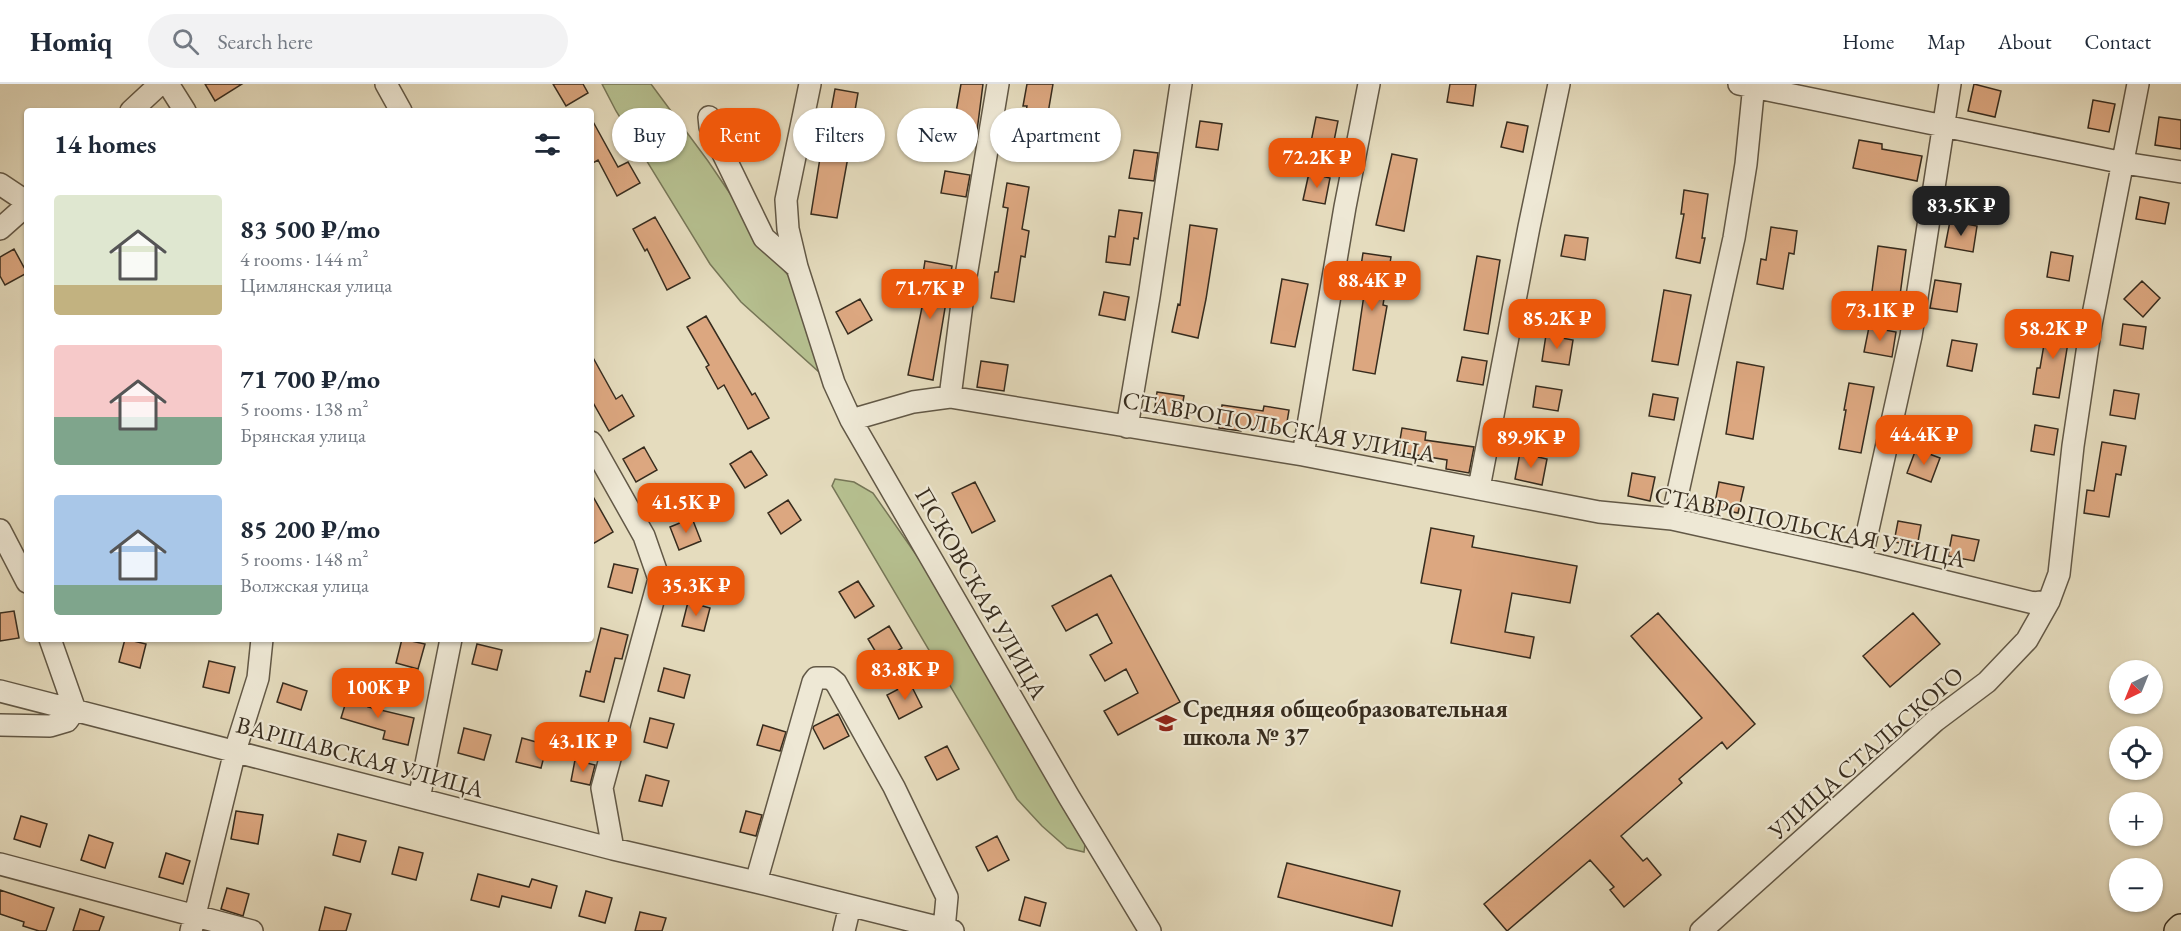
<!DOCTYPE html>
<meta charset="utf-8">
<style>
:root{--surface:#fff;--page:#f2f2f3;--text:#1f2937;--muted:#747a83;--line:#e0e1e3;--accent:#ea580c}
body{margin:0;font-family:"EB Garamond",serif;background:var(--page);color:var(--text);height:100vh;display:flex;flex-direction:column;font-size:22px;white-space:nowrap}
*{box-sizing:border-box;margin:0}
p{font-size:20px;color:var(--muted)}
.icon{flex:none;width:33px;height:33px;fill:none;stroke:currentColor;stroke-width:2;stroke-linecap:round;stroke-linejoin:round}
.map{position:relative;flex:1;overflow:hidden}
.drawer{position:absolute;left:24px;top:24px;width:570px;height:534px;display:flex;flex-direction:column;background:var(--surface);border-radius:6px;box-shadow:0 2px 4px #0004}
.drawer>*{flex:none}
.hud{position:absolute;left:612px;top:24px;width:570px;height:54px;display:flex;gap:12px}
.needle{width:39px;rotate:223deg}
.fabs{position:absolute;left:2109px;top:576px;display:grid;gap:12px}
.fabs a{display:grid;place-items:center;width:54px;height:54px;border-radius:50%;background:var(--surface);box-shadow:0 2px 4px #0004;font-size:30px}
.price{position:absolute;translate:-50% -51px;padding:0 14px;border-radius:12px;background:var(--accent);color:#fff;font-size:20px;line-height:39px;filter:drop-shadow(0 2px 3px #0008)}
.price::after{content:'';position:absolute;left:50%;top:36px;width:18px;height:14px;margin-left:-9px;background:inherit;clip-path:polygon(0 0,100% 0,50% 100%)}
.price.current{background:#222;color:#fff}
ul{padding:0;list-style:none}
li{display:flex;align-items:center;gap:18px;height:150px;padding:0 30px}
li span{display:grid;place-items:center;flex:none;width:168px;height:120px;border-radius:6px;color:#555}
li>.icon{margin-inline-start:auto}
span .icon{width:72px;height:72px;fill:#fffc;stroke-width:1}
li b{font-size:26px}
h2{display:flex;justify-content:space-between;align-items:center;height:72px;padding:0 30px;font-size:26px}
.pill{padding:0 21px;border-radius:27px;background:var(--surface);box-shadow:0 2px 4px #0004;font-size:21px;line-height:54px}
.pill.current{background:var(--accent);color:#fff}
header{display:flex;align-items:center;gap:36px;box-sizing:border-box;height:84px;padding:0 30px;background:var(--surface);border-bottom:2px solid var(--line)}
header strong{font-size:28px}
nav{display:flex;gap:33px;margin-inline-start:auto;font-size:21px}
.search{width:420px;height:54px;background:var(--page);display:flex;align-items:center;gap:15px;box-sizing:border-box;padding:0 21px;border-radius:33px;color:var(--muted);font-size:22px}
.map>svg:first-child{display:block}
</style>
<header>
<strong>Homiq</strong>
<div class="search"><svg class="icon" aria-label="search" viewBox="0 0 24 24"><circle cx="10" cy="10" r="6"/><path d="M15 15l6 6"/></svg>Search here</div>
<nav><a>Home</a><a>Map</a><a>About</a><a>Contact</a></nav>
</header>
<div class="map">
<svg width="2181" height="847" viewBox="0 0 2181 847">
<rect width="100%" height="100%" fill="#e5dcbe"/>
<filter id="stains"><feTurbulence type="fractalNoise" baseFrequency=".00333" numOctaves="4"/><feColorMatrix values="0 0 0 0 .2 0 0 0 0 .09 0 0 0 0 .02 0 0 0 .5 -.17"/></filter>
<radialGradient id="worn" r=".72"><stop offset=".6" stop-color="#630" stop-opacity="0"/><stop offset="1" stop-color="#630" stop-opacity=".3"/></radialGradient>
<path fill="#b6c090" stroke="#767657" stroke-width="1.5" d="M602,0H651L708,77L731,111L754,153L788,191L797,205L820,282L819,288L741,218L710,180L616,27Z
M835,395L854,398L873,409L924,482L1085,760L1084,768L1067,764L1042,742L1017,715L832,402Z"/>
<path fill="#dca780" stroke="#372c1e" stroke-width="1.5" d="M205,0H242L215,17Z
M553,0H583L588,9L566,22Z
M961,0H983L976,55L952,51Z
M1027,0H1053L1041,70L1019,66L1027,22H1023Z
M1450,0H1476L1473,22L1447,18Z
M1974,0L2001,7L1995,33L1968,27Z
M835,5L858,9L854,32L831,27Z
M2093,16L2115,20L2109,48L2088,44Z
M1316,33L1338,37L1333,62L1311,58Z
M2159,33L2181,36V65L2155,61Z
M591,34L618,83L628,78L640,99L617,112L598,76L591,80Z
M1200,37L1222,40L1218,66L1196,63Z
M1507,38L1528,42L1523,68L1501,63Z
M1859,56L1882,60V65L1922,72L1917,97L1853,84Z
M1134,66L1158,69L1154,97L1129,94Z
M821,68L848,73L837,134L811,130Z
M1392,70L1417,75L1404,147L1376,141Z
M945,87L970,91L966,113L941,109Z
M1309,89L1330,94L1325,120L1303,116Z
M1007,99L1029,103L1022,145L1029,147L1025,173L1021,172L1014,218L991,214L995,188H998L1008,124L1003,123Z
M1684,106L1708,110L1702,154H1705L1700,179L1676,174L1684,130H1681Z
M2140,113L2169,119L2165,140L2136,135Z
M1119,126L1142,129L1138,155L1134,154L1130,181L1106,178L1109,152L1115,153Z
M655,133L690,194L667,206L647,165L645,167L633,145Z
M1950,137L1977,142L1973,168L1945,163Z
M1190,141L1217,145L1206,215L1198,254L1172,248L1178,220L1180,221Z
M1771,143L1797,147L1794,170L1789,169L1783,205L1757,200L1761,175L1766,176Z
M1565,151L1588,154L1585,176L1561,172Z
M1878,162L1906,166L1899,219L1871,215Z
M14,165L27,189L5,201L0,192V173Z
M2051,168L2073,172L2069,197L2047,193Z
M1363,169L1391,173L1383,221L1387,222L1375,290L1353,286L1366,197L1359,195Z
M1477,172L1500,176L1488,250L1464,246Z
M925,177L952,182L933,296L908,291L926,204L921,203Z
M1282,195L1308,200L1295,263L1271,259Z
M1935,196L1961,200L1957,228L1930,224Z
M2142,197L2160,214L2143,233L2124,215Z
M1664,206L1691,211L1678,281L1652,277Z
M1104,208L1129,213L1125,236L1099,231Z
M860,215L872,236L848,250L836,228Z
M706,232L752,311L755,309L769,334L748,345L724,301L718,305L706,283L709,281L687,243Z
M2048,237L2071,240L2059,314L2033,310L2037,284H2040Z
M2123,240L2146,243L2143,265L2120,261Z
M1869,243L1896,248L1892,273L1864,268Z
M1546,251L1573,256L1569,281L1542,277Z
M1952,256L1977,260L1972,287L1947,282Z
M591,270L616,315L622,311L634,332L609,347L591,315Z
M1462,273L1487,277L1483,301L1457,297Z
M981,277L1008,281L1004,307L977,303Z
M1737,278L1764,283L1753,355L1726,350Z
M1849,299L1874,303L1861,369L1839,365L1846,326H1844Z
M1536,302L1562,306L1558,327L1533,323Z
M2114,306L2139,310L2135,335L2110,331Z
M1157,308L1184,312L1180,334L1154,330Z
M1653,310L1678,314L1674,336L1649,332Z
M1222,321L1263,327L1264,322L1289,326L1285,350L1242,343L1241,347L1219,344Z
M2035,341L2058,345L2054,371L2031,367Z
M1402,344L1426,348L1425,356L1474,363L1469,389L1446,385L1447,376L1398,368Z
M2102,358L2126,362L2121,391L2116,390L2109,433L2084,429L2087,406L2094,407Z
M644,363L657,386L636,398L623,375Z
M1916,365L1940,374L1931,398L1907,389Z
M751,367L767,391L745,404L730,380Z
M1520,369L1547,375L1542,401L1515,395Z
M1632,389L1655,393L1650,417L1628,412Z
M975,398L995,437L972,449L952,409Z
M1719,398L1744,403L1738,429L1714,424Z
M591,409L613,448L591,461Z
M788,416L801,436L781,450L768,429Z
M692,434L701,457L679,466L670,443Z
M1898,437L1921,441L1917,463L1894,458Z
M1431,444L1474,452L1472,463L1577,482L1570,519L1512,509L1505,548L1534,553L1530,574L1451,559L1461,506L1421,499Z
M1952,451L1979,456L1974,477L1948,472Z
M614,480L638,485L632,509L608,503Z
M1111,491L1180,618L1118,651L1104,627L1138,609L1126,585L1105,597L1090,571L1112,559L1097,530L1066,547L1052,522Z
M858,497L874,522L855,534L839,508Z
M688,518L710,524L704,547L682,542Z
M14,527L19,554L0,557V529Z
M1658,529L1755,640L1727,665L1722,658L1679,695L1682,699L1621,752L1643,777L1647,774L1661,791L1624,823L1610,806L1614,803L1590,776L1507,847L1484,820L1702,634L1631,552Z
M1913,529L1940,560L1890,603L1863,572Z
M889,542L902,564L881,577L868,555Z
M601,544L628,551L622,575L615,574L604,618L580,612L586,587L590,588Z
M125,555L146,560L140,584L119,578Z
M402,555L425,560L418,585L396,579Z
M477,560L502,566L497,586L472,580Z
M209,577L235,583L229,609L203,603Z
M664,584L690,591L684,614L658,607Z
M283,599L307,607L301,626L277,618Z
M910,599L922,623L899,635L887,611Z
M349,608L370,615L368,623L414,634L408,661L383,655L385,647L341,634Z
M838,630L849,652L824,665L813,644L814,642Z
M650,634L674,640L667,664L644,658Z
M763,641L786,648L780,667L757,661Z
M464,644L491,651L484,676L458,669Z
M522,654L547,661L541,684L516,678Z
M947,662L959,685L937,696L925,673Z
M575,676L595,681L590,701L571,697Z
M646,691L669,697L662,722L639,717Z
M236,727L263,731L258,760L231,755Z
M746,727L762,731L756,752L740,748Z
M21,732L47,740L40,763L14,755Z
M338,750L366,757L360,778L333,771Z
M89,751L113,759L105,784L81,776Z
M997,752L1009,776L988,787L976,763Z
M399,763L423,769L416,796L392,790Z
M166,769L190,777L183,800L159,793Z
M1287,779L1400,807L1392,842L1278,813Z
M478,790L529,803L532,795L557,802L551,824L502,812L499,823L471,816Z
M227,804L249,810L243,832L221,825Z
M0,806L54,824L46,847H39L23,842L24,838L0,830Z
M586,807L612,814L605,839L579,832Z
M1025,813L1046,819L1040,842L1019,836Z
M325,823L351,830L346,847H319Z
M80,825L104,833L99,847H73Z
M640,828L666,834L662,847H635Z"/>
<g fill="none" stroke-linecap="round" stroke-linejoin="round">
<defs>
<path id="minor" d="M168,0L185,27
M386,0L401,27
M810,0L786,116L788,145L797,183L834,299L851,336L1069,713L1150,847
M1739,0L2124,79L2181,88
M131,27L160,0
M709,33L710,43L764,154L797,183
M0,100L27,118
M0,145L27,121
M950,313L964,204L998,0
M851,336L913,318L950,313L1303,371L1599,428L1672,435L1861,477L2034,519L2049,517
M1127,343L1149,213L1181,0
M591,358L644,452L659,495L602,704L613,765
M1303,371L1345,123L1369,0
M1479,404L1529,143L1559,0
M1672,435L1734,154L1746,80L1754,0
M0,446L27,498
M1861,477L1911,252L1950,0
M0,607L613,765L756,798L953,847
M0,641L50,642L67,637L75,626L50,555
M419,715L451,555
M0,780L252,847
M756,798L813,598L816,594H830L836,599L894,703L947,813L944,845
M191,847L235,667L258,594L262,555
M844,847L850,822
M1701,847L1935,637L1987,598L2027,556L2049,517L2059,490L2073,362L2091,241L2138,0"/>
<path id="major" d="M2178,847L2181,844"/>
</defs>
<use href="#minor" stroke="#625846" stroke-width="24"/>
<use href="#major" stroke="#372c1e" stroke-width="30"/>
<use href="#minor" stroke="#eee8d5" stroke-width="21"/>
<use href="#major" stroke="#e5dcbe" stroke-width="27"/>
</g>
<defs>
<symbol id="school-bare" viewBox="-9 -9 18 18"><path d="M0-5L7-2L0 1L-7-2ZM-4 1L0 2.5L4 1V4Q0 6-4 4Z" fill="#8f2418" stroke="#eee8d5" stroke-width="2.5" paint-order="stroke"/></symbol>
</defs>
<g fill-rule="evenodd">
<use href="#school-bare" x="1151" y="624" width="30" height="30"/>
</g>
<g text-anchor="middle" stroke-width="4.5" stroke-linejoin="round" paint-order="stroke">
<g font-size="24" fill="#372c1e" stroke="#eee8d5">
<text transform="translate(1279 343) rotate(10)" y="8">СТАВРОПОЛЬСКАЯ УЛИЦА</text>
<text transform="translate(1810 443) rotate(12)" y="8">СТАВРОПОЛЬСКАЯ УЛИЦА</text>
<text transform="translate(981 509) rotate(60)" y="8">ПСКОВСКАЯ УЛИЦА</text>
<text transform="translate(1866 669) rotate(-41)" y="8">УЛИЦА СТАЛЬСКОГО</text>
<text transform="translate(360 673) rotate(15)" y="8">ВАРШАВСКАЯ УЛИЦА</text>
</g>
<g font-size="24" font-weight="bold" fill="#372c1e" stroke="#eee8d5" text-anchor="start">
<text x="1183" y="633">Средняя общеобразовательная<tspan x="1183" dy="28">школа № 37</tspan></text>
</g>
</g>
<rect width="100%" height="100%" filter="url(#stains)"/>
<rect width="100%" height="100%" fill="url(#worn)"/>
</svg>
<div class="fabs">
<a><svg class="needle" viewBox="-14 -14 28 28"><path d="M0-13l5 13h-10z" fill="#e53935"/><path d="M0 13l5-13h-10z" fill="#747a83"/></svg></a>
<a><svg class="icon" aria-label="locate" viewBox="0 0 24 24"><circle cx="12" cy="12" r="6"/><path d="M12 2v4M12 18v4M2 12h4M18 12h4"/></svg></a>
<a>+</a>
<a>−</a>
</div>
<b class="price" style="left:1317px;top:105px">72.2K ₽</b>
<b class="price current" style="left:1961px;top:153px">83.5K ₽</b>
<b class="price" style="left:1372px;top:228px">88.4K ₽</b>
<b class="price" style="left:930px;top:236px">71.7K ₽</b>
<b class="price" style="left:1880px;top:258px">73.1K ₽</b>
<b class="price" style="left:1557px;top:266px">85.2K ₽</b>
<b class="price" style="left:2053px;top:276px">58.2K ₽</b>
<b class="price" style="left:1924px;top:382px">44.4K ₽</b>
<b class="price" style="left:1531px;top:385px">89.9K ₽</b>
<b class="price" style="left:686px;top:450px">41.5K ₽</b>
<b class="price" style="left:696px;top:533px">35.3K ₽</b>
<b class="price" style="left:905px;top:617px">83.8K ₽</b>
<b class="price" style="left:378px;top:635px">100K ₽</b>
<b class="price" style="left:583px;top:689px">43.1K ₽</b>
<div class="hud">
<a class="pill">Buy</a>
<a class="pill current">Rent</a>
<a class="pill">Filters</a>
<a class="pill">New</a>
<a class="pill">Apartment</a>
</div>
<section class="drawer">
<h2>14 homes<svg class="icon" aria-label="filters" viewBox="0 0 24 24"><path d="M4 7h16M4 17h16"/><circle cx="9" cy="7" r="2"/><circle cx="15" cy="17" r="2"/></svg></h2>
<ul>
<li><span style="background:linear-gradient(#dfe7d0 75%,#c2b280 0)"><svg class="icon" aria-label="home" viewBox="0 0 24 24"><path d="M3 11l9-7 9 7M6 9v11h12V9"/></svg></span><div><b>83 500 ₽/mo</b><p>4 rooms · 144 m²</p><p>Цимлянская улица</p></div></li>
<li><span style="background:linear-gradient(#f6c9c9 60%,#7fa58c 0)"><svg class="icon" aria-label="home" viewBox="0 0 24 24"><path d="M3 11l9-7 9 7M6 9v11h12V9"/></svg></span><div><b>71 700 ₽/mo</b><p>5 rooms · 138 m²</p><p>Брянская улица</p></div></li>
<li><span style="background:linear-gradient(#a9c7e8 75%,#7fa58c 0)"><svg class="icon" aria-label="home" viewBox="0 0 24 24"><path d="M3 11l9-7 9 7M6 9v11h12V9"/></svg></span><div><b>85 200 ₽/mo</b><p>5 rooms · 148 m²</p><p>Волжская улица</p></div></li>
</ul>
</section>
</div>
